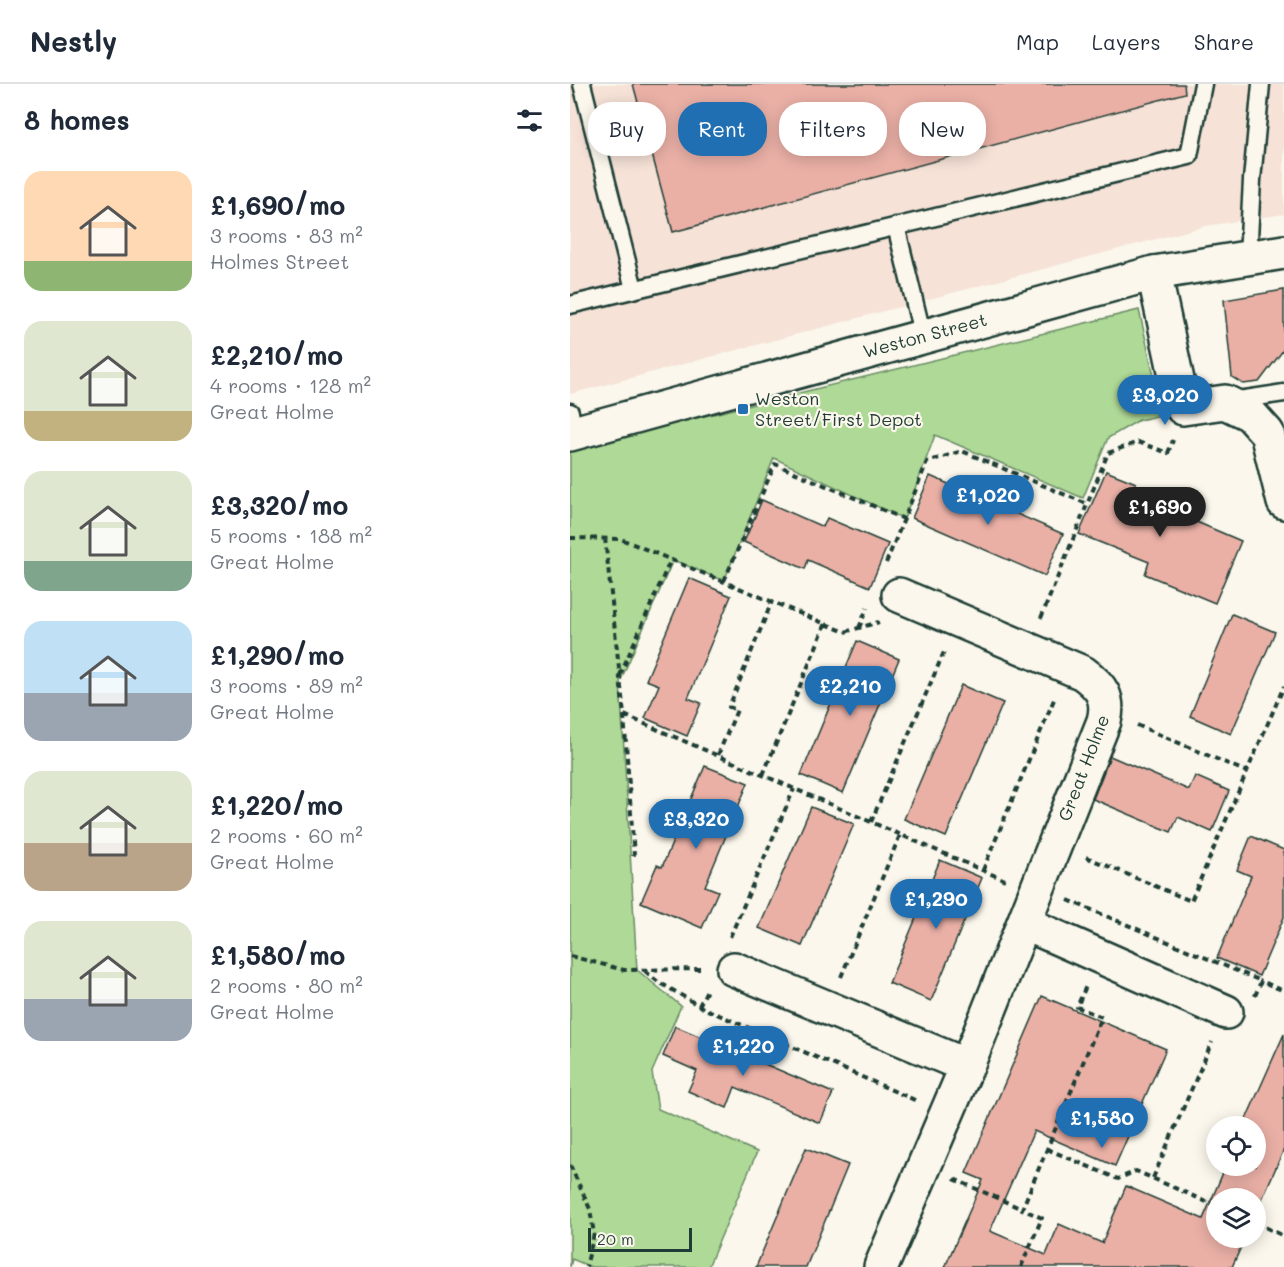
<!DOCTYPE html>
<meta charset="utf-8">
<style>
:root{--surface:#fff;--page:#f2f2f3;--text:#1f2937;--muted:#747a83;--line:#e0e1e3;--accent:#1f6fb2}
body{margin:0;font-family:Mali,sans-serif;background:var(--page);color:var(--text);height:100vh;display:flex;flex-direction:column;font-size:22px;white-space:nowrap}
*{box-sizing:border-box;margin:0}
p{font-size:20px;color:var(--muted)}
.icon{flex:none;width:33px;height:33px;fill:none;stroke:currentColor;stroke-width:2;stroke-linecap:round;stroke-linejoin:round}
.map{position:relative;flex:1;overflow:hidden}
.sheet{display:flex;flex-direction:column;background:var(--surface);width:570px}
.sheet>*{flex:none}
.guide{position:absolute;left:18px;top:18px;width:570px;height:54px;display:flex;gap:12px}
.buttons{position:absolute;left:636px;top:1032px;display:grid;gap:12px}
.buttons a{display:grid;place-items:center;width:60px;height:60px;border-radius:50%;background:var(--surface);box-shadow:0 3px 15px #0003;font-size:30px}
.scale{position:absolute;left:18px;bottom:15px;width:104px;box-sizing:border-box;padding-left:6px;border:3px solid #1f3d34;border-top:0;font-size:16px;line-height:21px;white-space:nowrap;color:#1f3d34;-webkit-text-stroke:4px #fbf7ec;paint-order:stroke}
.price{position:absolute;translate:-50% -51px;padding:0 14px;border-radius:21px;background:var(--accent);color:#fff;font-size:20px;line-height:39px;filter:drop-shadow(0 2px 3px #0008)}
.price::after{content:'';position:absolute;left:50%;top:36px;width:18px;height:14px;margin-left:-9px;background:inherit;clip-path:polygon(0 0,100% 0,50% 100%)}
.price.on{background:#222;color:#fff}
ul{padding:0;list-style:none}
li{display:flex;align-items:center;gap:18px;height:150px;padding:0 24px}
li span{display:grid;place-items:center;flex:none;width:168px;height:120px;border-radius:18px;color:#555}
li>.icon{margin-inline-start:auto}
span .icon{width:72px;height:72px;fill:#fffc;stroke-width:1}
li b{font-size:26px}
h2{display:flex;justify-content:space-between;align-items:center;height:72px;padding:0 24px;font-size:26px}
.chip{padding:0 21px;border-radius:24px;background:var(--surface);box-shadow:0 3px 15px #0003;font-size:21px;line-height:54px}
.chip.on{background:var(--accent);color:#fff}
header{display:flex;align-items:center;gap:36px;box-sizing:border-box;height:84px;padding:0 30px;background:var(--surface);border-bottom:2px solid var(--line)}
header strong{font-size:28px}
nav{display:flex;gap:33px;margin-inline-start:auto;font-size:21px}
main{display:flex;flex:1;min-height:0}
.map>svg:first-child{display:block}
</style>
<header>
<strong>Nestly</strong>
<nav><a>Map</a><a>Layers</a><a>Share</a></nav>
</header>
<main>
<section class="sheet">
<h2>8 homes<svg class="icon" aria-label="filters" viewBox="0 0 24 24"><path d="M4 7h16M4 17h16"/><circle cx="9" cy="7" r="2"/><circle cx="15" cy="17" r="2"/></svg></h2>
<ul>
<li><span style="background:linear-gradient(#ffd9b3 75%,#8fb573 0)"><svg class="icon" aria-label="home" viewBox="0 0 24 24"><path d="M3 11l9-7 9 7M6 9v11h12V9"/></svg></span><div><b>£1,690/mo</b><p>3 rooms · 83 m²</p><p>Holmes Street</p></div></li>
<li><span style="background:linear-gradient(#dfe7d0 75%,#c2b280 0)"><svg class="icon" aria-label="home" viewBox="0 0 24 24"><path d="M3 11l9-7 9 7M6 9v11h12V9"/></svg></span><div><b>£2,210/mo</b><p>4 rooms · 128 m²</p><p>Great Holme</p></div></li>
<li><span style="background:linear-gradient(#dfe7d0 75%,#7fa58c 0)"><svg class="icon" aria-label="home" viewBox="0 0 24 24"><path d="M3 11l9-7 9 7M6 9v11h12V9"/></svg></span><div><b>£3,320/mo</b><p>5 rooms · 188 m²</p><p>Great Holme</p></div></li>
<li><span style="background:linear-gradient(#bfe0f5 60%,#9aa5b1 0)"><svg class="icon" aria-label="home" viewBox="0 0 24 24"><path d="M3 11l9-7 9 7M6 9v11h12V9"/></svg></span><div><b>£1,290/mo</b><p>3 rooms · 89 m²</p><p>Great Holme</p></div></li>
<li><span style="background:linear-gradient(#dfe7d0 60%,#b9a48a 0)"><svg class="icon" aria-label="home" viewBox="0 0 24 24"><path d="M3 11l9-7 9 7M6 9v11h12V9"/></svg></span><div><b>£1,220/mo</b><p>2 rooms · 60 m²</p><p>Great Holme</p></div></li>
<li><span style="background:linear-gradient(#dfe7d0 65%,#9aa5b1 0)"><svg class="icon" aria-label="home" viewBox="0 0 24 24"><path d="M3 11l9-7 9 7M6 9v11h12V9"/></svg></span><div><b>£1,580/mo</b><p>2 rooms · 80 m²</p><p>Great Holme</p></div></li>
</ul>
</section>
<div class="map">
<svg width="714" height="1183" viewBox="0 0 714 1183">
<rect width="100%" height="100%" fill="#fbf7ec"/>
<filter id="ink" filterUnits="userSpaceOnUse"><feTurbulence type="fractalNoise" baseFrequency=".0167" numOctaves="2"/><feDisplacementMap in="SourceGraphic" scale="12" xChannelSelector="R" yChannelSelector="G"/><feConvolveMatrix kernelMatrix="1 2 1 2 8 2 1 2 1" color-interpolation-filters="sRGB"/></filter>
<g filter="url(#ink)">
<path fill="#f6e2d7" d="M0,0H714V130L636,142L0,310Z"/>
<path fill="#afd996" stroke="#678b65" stroke-width="1.5" d="M569,226L593,331L569,336L538,354L513,414L365,351L334,435L204,374L154,497L103,476L50,598L67,886L111,922L82,988L88,1025L187,1068L138,1183H21L2,1175L0,1183V365Z"/>
<path fill="#eab0a6" stroke="#1f3d34" stroke-width="1.5" d="M63,0H614L615,9L103,148Z
M714,206V265L689,298L673,300L662,293L654,216Z
M536,387L566,399L564,404L604,421L601,427L671,457L645,519L575,490L579,478L509,450Z
M360,392L493,450L475,492L342,434Z
M192,416L253,443L257,434L318,460L300,503L238,476L235,485L174,458Z
M119,494L161,512L118,614L131,619L117,652L75,634L89,601L76,596Z
M662,530L705,548L661,650L620,632Z
M287,557L329,575L273,709L231,691Z
M391,601L433,619L376,753L334,735Z
M540,672L619,706L625,692L659,707L642,748L608,733L601,748L523,715Z
M135,682L178,699L135,802L148,807L132,844L71,818L87,781L92,783Z
M241,723L284,740L232,862L189,844Z
M681,752L714,766V833L689,892L647,874L681,792L667,786Z
M370,776L412,794L361,917L319,899Z
M472,912L596,965L545,1082L464,1047L420,1147L476,1171L489,1140L532,1159L556,1102L633,1135L656,1082H686V1042H673L714,950V1065L686,1129V1114H646V1154H675L662,1183H375L413,1096L396,1089Z
M105,942L263,1009L250,1039L165,1003L157,1024L118,1007L127,987L93,972Z
M236,1064L278,1081L236,1183H186Z"/>
<g fill="none" stroke-linecap="round" stroke-linejoin="round">
<defs>
<path id="service" d="M12,0L64,205
M326,142L353,253
M678,174L682,96L691,0
M0,221L619,72L633,0
M662,317L714,309
M0,328L3,349"/>
<path id="minor" d="M584,189L613,324L655,318L680,330L697,349L714,418
M454,839L656,928
M164,885L397,982
M311,1183L397,982L534,637C540,614 531,602 513,589L329,511"/>
<path id="tertiary" d="M0,350L584,189L714,168"/>
</defs>
<use href="#service" stroke="#1f3d34" stroke-width="21"/>
<use href="#minor" stroke="#1f3d34" stroke-width="38"/>
<use href="#tertiary" stroke="#1f3d34" stroke-width="38"/>
<path stroke="#1f3d34" stroke-width="4" stroke-dasharray="6 4.5" stroke-linecap="butt" d="M0,454L51,455L275,548L309,538
M35,454L54,631L435,796
M316,479L334,435
M154,497L205,380L334,435L357,378L392,367L517,420
M471,534L538,369L568,358L598,369L603,356
M289,544L297,524
M50,591L101,475
M54,631L64,772
M567,641L677,688
M148,671L167,626L159,623L202,517
M193,691L256,539
M301,738L374,568
M516,773L621,817L714,602
M413,786L485,613
M498,816L691,897
M160,853L224,705
M0,872L54,886L130,885
M75,887L87,897L133,924L347,1017
M271,893L330,751
M685,912L691,897L714,907
M129,922L138,904
M477,1065L548,1095L566,1087L646,1122
M0,1081L20,1125L24,1150L16,1183
M583,1094L642,958
M384,1095L452,1125
M686,1139L714,1152
M451,1183L472,1134L452,1125L532,933L507,923L516,902"/>
<use href="#service" stroke="#fbf7ec" stroke-width="16"/>
<use href="#minor" stroke="#fbf7ec" stroke-width="33"/>
<use href="#tertiary" stroke="#fbf7ec" stroke-width="33"/>
</g>
</g>
<rect fill="#1f6fb2" stroke="#fbf7ec" stroke-width="2" x="167" y="319" width="12" height="12" rx="3"/>
<g text-anchor="middle" stroke-width="4.5" stroke-linejoin="round" paint-order="stroke">
<g font-size="18" fill="#1f3d34" stroke="#fbf7ec">
<text transform="translate(355 252) rotate(-15)" y="6">Weston Street</text>
<text transform="translate(514 684) rotate(-69)" y="6">Great Holme</text>
</g>
<g font-size="18" fill="#1f3d34" stroke="#fbf7ec" text-anchor="start">
<text x="185" y="321">Weston<tspan x="185" dy="21">Street/First Depot</tspan></text>
</g>
</g>
</svg>
<div class="buttons">
<a><svg class="icon" aria-label="locate" viewBox="0 0 24 24"><circle cx="12" cy="12" r="6"/><path d="M12 2v4M12 18v4M2 12h4M18 12h4"/></svg></a>
<a><svg class="icon" aria-label="layers" viewBox="0 0 24 24"><path d="M12 4l9 5-9 5-9-5zM3 14l9 5 9-5"/></svg></a>
</div>
<div class="scale">20 m</div>
<b class="price" style="left:595px;top:342px">£3,020</b>
<b class="price" style="left:418px;top:442px">£1,020</b>
<b class="price on" style="left:590px;top:454px">£1,690</b>
<b class="price" style="left:280px;top:633px">£2,210</b>
<b class="price" style="left:126px;top:766px">£3,320</b>
<b class="price" style="left:366px;top:846px">£1,290</b>
<b class="price" style="left:173px;top:993px">£1,220</b>
<b class="price" style="left:532px;top:1065px">£1,580</b>
<div class="guide">
<a class="chip">Buy</a>
<a class="chip on">Rent</a>
<a class="chip">Filters</a>
<a class="chip">New</a>
</div>
</div>
</main>
